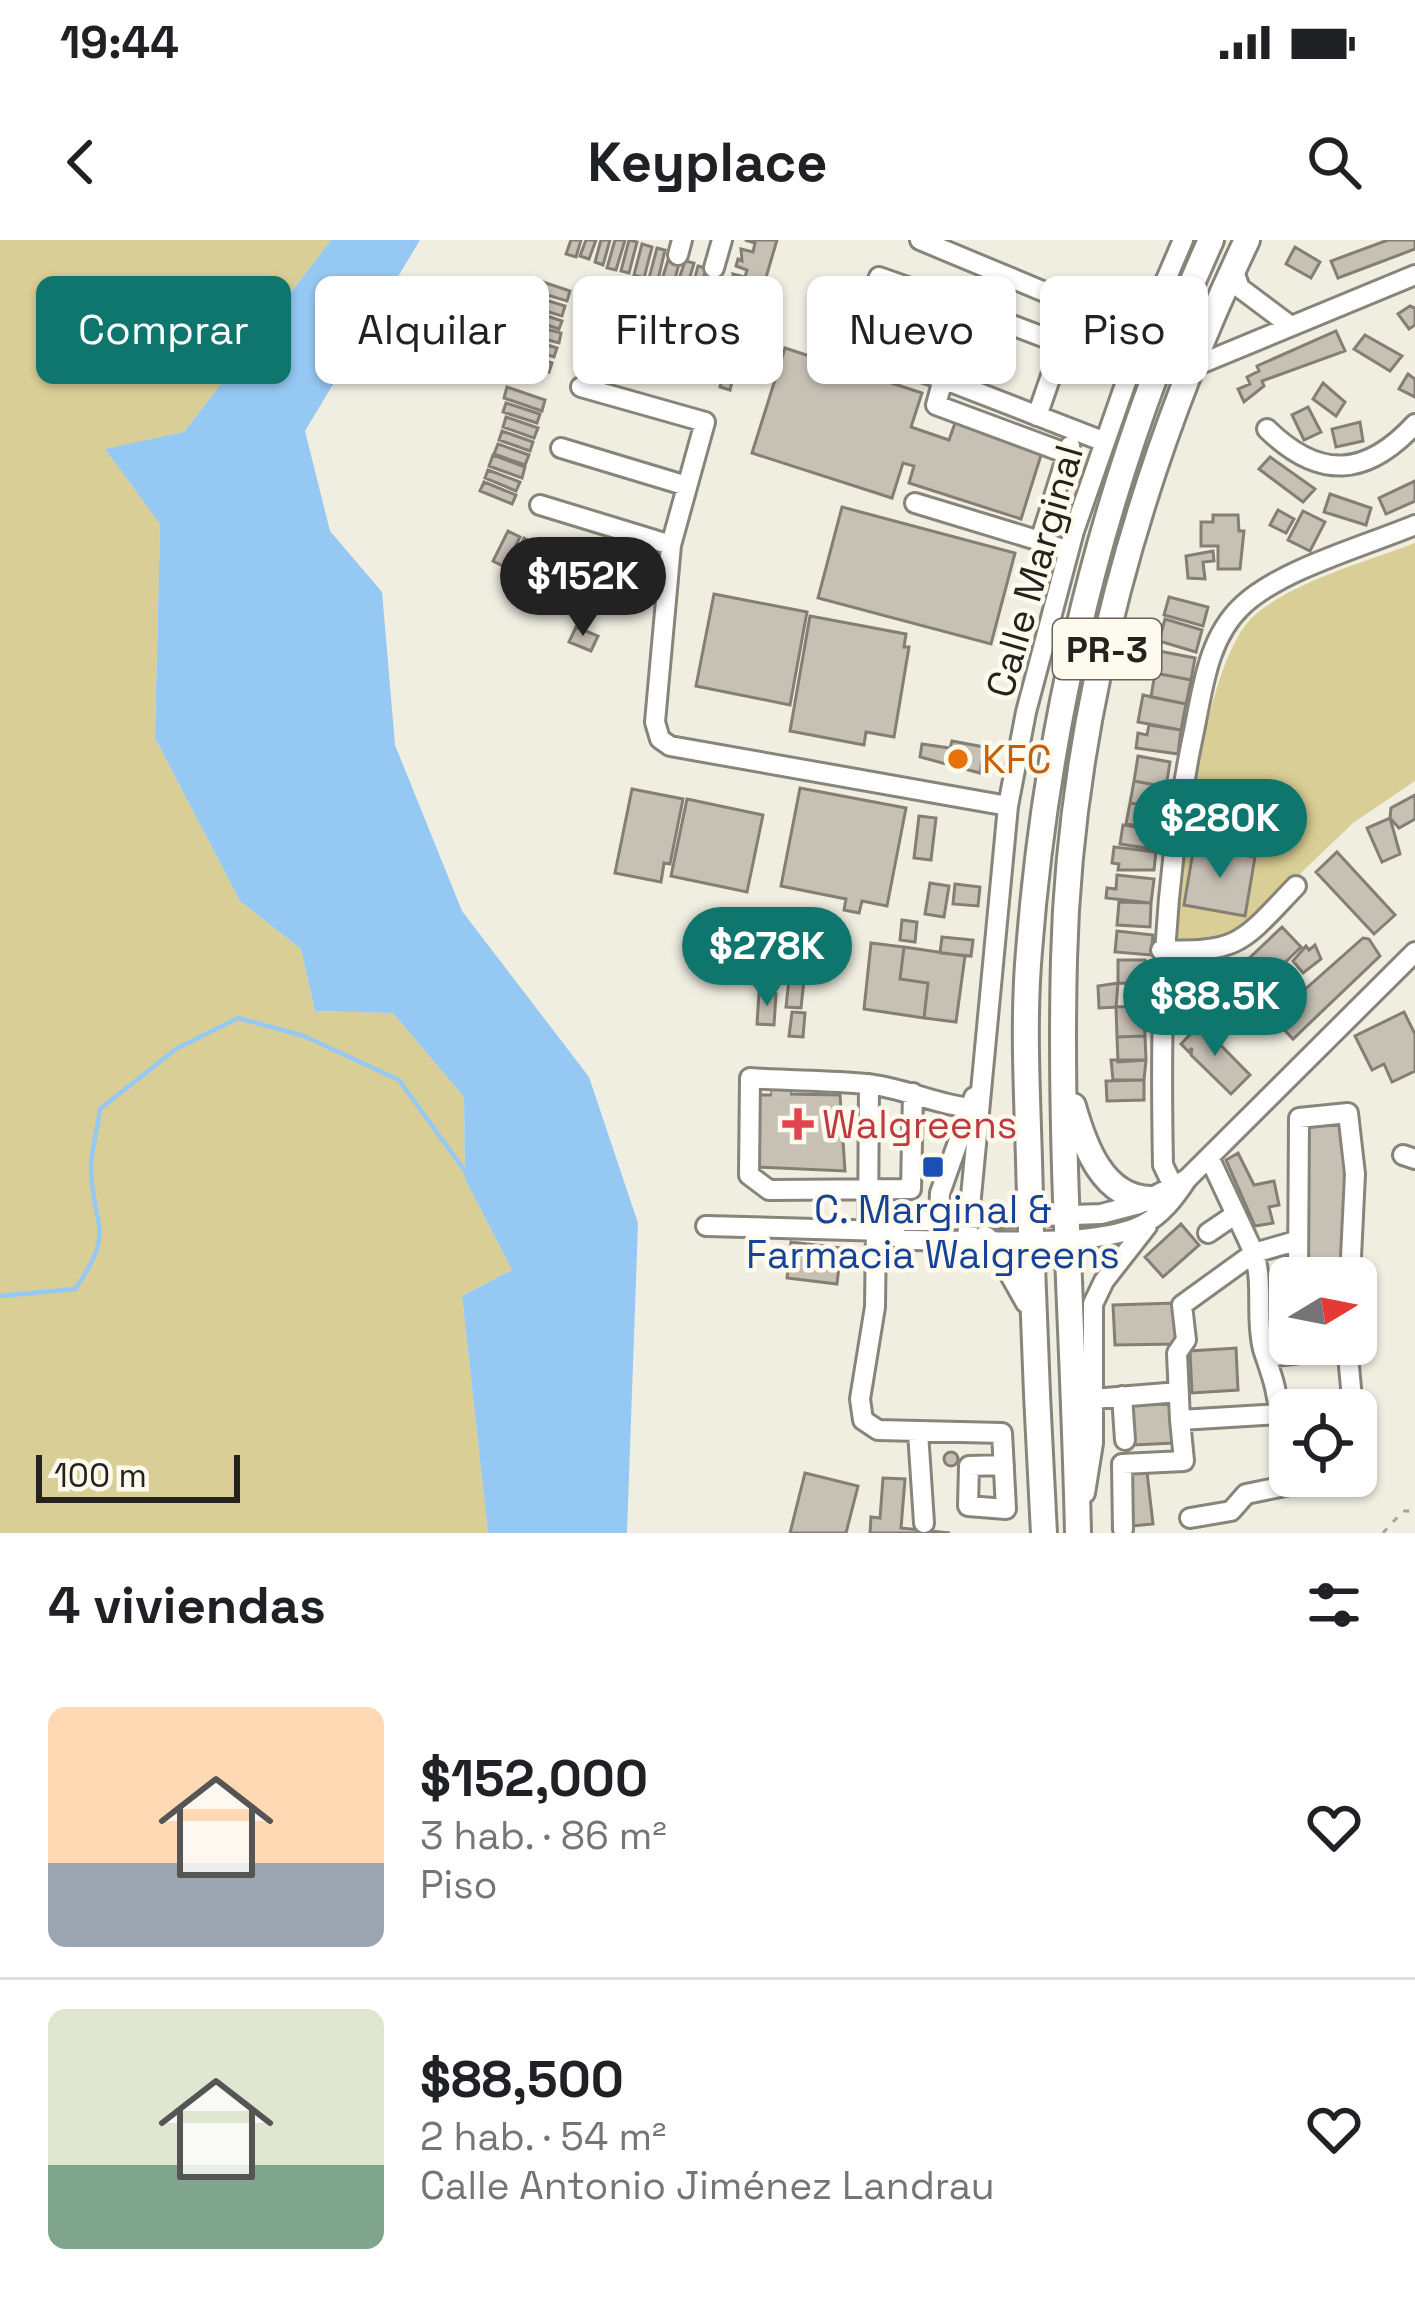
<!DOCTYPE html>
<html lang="es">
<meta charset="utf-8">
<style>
:root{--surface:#fff;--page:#f6f6f6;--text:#202124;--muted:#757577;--line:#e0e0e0;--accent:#0f766e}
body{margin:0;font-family:"Space Grotesk",sans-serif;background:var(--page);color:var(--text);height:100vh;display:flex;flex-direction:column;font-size:45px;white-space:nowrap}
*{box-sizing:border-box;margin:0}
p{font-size:39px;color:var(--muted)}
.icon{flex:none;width:66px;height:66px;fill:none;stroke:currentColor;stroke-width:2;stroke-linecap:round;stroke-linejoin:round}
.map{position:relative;height:1293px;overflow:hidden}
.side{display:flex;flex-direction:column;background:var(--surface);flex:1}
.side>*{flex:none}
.banner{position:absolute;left:36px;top:36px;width:1344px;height:108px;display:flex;gap:24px}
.needle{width:78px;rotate:80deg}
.controls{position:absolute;left:1269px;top:1017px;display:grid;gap:24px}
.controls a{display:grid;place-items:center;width:108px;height:108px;border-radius:18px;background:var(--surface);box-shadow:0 3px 9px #0004;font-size:60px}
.scale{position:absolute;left:36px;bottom:30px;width:204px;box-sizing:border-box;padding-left:12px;border:6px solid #23221e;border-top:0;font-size:33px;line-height:42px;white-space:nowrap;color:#23221e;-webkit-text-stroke:9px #fefbee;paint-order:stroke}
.price{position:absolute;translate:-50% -102px;padding:0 27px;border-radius:42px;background:var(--accent);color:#fff;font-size:39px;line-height:78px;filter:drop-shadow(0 3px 6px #0008)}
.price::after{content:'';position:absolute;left:50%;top:72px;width:36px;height:27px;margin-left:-18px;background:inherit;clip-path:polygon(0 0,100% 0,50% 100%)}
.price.on{background:#222;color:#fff}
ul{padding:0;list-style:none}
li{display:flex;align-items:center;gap:36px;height:300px;padding:0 48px}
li+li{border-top:3px solid var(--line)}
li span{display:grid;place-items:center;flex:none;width:336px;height:240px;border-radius:18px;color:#555}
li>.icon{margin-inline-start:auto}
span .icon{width:144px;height:144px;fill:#fffc;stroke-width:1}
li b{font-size:51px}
h2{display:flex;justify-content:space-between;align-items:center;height:144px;padding:0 48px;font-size:51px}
.tag{padding:0 42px;border-radius:18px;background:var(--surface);box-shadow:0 3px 9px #0004;font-size:42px;line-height:108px}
.tag.on{background:var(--accent);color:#fff}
.status{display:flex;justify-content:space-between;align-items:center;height:84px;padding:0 60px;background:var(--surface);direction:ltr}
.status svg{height:33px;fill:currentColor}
header{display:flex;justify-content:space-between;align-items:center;height:156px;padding:0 48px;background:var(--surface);font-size:54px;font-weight:600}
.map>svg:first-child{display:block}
</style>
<div class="status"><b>19:44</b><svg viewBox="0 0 49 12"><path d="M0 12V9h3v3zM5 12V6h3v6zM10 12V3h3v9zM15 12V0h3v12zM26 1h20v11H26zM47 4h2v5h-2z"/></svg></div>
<header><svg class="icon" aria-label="back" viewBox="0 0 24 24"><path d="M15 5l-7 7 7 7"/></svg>Keyplace<svg class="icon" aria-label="search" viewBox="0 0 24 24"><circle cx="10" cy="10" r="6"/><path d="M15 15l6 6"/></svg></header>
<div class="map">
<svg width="1415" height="1293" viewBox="0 0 1415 1293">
<rect width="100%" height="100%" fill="#f0eee1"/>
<path fill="#d9ce95" d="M0,0H331L184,192L106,210L160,284L155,498L240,661L301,709L315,771L393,773L464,857L465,939L512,1030L462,1056L488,1293H0Z
M1415,303V541L1353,583L1237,694L1193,705L1179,700L1173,689C1184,618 1204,416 1256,374C1299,339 1364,323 1415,303Z"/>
<path fill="#95c8f2" d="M331,0H420L305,191L330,291L382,352L395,505L462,671L589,837L638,983L627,1293H488L462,1056L512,1030L465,939L464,857L393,773L315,771L301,709L240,661L155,498L160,284L105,209L184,192Z"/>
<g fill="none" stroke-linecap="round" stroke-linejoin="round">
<path stroke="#95c8f2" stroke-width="4.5" d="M0,1056L75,1049C118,989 91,986 91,925C92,907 98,887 100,869L176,809L238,778L304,796L399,840L467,934"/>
</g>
<path fill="#c7c0b5" stroke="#847e74" stroke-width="3" d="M571,0H581L576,17L566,14Z
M586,0H596L589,19L580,16Z
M601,0H610L603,25L595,22Z
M615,0H625L616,30L607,28Z
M629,0L637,2L629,33L621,31Z
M745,0H777L750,92L761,95L758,106L735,100L731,86L721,83L729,70L724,69L726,60L737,61L726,57L729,45L735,46L733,34L745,37L747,30L736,26L738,19L742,21L741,9L753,12L755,3Z
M1388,0H1415V9L1338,38L1331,21Z
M642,4L652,7L644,38L634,35Z
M1295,7L1320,22L1311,38L1286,24Z
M657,8L665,10L657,44L648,42Z
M669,17L680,20L672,50L660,46Z
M685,21L694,23L685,54L675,51Z
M698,26L706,28L698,59L690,57Z
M540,41L570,51L567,61L537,52Z
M536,57L565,66L562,76L532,67Z
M607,59L618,62L609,94L598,91Z
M622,65L633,67L624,101L613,98Z
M1410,66L1415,68V85L1409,89L1398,74Z
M532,71L562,81L559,89L529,79Z
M638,71L647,73L640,105L630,103Z
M651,77L661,79L653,116L643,114Z
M528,84L561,93L559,103L526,94Z
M665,86L674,88L666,120L657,118Z
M1336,91L1345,111L1262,141L1264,146L1244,162L1238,149L1250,144L1247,137L1259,131L1257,126Z
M678,92L688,94L680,126L670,124Z
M1365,95L1402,116L1390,131L1354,109Z
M525,98L557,108L554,117L522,107Z
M691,101L700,103L692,134L683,132Z
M704,105L712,107L704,139L696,137Z
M785,108L922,153L911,187L949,200L955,183L1042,212L1021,279L909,243L914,226L903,223L892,258L752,213Z
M716,110L725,113L717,142L709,140Z
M521,112L552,123L549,132L518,122Z
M728,114L738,116L730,150L720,147Z
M1408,134L1415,139V157L1399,149Z
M1323,143L1345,162L1336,176L1313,159Z
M507,147L545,160L542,171L504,158Z
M506,163L540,174L537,183L503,172Z
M1308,167L1321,192L1304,200L1292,175Z
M506,177L538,188L534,198L503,187Z
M1360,182L1363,201L1336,207L1332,189Z
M502,191L533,202L530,211L499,200Z
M498,204L529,215L525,225L494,214Z
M493,215L525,227L522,238L489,226Z
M1270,217L1315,249L1303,262L1259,229Z
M488,230L520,242L516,251L485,238Z
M1415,241V261L1386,274L1379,258Z
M484,242L516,255L512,264L480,251Z
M1330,254L1371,268L1366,285L1324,272Z
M842,267L1015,313L991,404L818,358Z
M1278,270L1294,279L1286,293L1270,285Z
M1303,271L1325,282L1310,311L1288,300Z
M1213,275H1238L1239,291H1244L1240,329H1218V306H1201V282H1213Z
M508,291L520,297L505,327L493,321Z
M524,298L532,302L517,333L509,329Z
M537,302L545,306L531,336L523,332Z
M548,306L556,310L543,339L535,336Z
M561,309L568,312L556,342L549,339Z
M1213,311L1214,321L1203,322L1205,339L1188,338L1186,316Z
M572,314L580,317L569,346L560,343Z
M584,318L594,321L583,352L573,349Z
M599,322L606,324L594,356L587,354Z
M611,326L620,330L610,362L600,358Z
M624,331L632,334L621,367L614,364Z
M714,354L807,372L790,465L696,446Z
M1169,357L1208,367L1203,386L1164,375Z
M810,376L906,394L904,407H909L894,497L866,492L864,505L790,491Z
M1165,379L1202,390L1196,412L1159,401Z
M576,387L598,396L591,411L569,402Z
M1159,411L1195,418L1191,440L1155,433Z
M1155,433L1191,440L1186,464L1151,457Z
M1143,455L1186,464L1181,490L1138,482Z
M1149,485L1181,490L1178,514L1136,508L1138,493L1147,495Z
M952,501L984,507L980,533L920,517L922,504L950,508Z
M1138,516L1170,522L1166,547L1134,541Z
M1134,541L1166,547L1162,568L1130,563Z
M800,548L906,568L887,666L862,661L859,673L844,670L846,659L781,646Z
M632,549L683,559L670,624L664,623L661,642L615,633Z
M1415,555V579L1399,588L1390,578L1391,568Z
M687,559L763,575L747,652L671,636Z
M1130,563L1159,568L1163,582L1156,589L1126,584Z
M919,576L936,578L931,620L914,618Z
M1390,578L1400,614L1382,622L1367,588Z
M1123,585L1162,591L1159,610L1120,604Z
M1194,606L1255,617L1245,676L1184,665Z
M1114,607L1156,612L1154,630H1118L1119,624L1112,623Z
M1337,612L1395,675L1374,694L1316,632Z
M1117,635L1154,639L1151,663L1106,658L1107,648L1116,649Z
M930,643L949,646L944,677L925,674Z
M955,644L980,647L978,666L953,664Z
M1119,662L1151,663L1150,687L1117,685Z
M902,680L917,682L915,702L900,700Z
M1282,687L1301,707L1259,748L1239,728Z
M1117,691L1153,695L1151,715L1115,712Z
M942,697L973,700L971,716L940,713Z
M1363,698L1369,699L1380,716L1293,799L1277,782L1296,764L1292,761Z
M871,703L904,707L900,739L928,743L924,778L864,769Z
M1315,705L1321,719L1303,733L1293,721L1306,706L1309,710Z
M904,707L965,716L956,782L924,778L928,743L900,739Z
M1118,720H1145V744L1118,743Z
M1239,729L1258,749L1215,789L1207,788L1194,775Z
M789,739L804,740L801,768L786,767Z
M1118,743L1116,767L1099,768L1098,746Z
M759,753L776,754L774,785L757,784Z
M1255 770a13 13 0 1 1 26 0a13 13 0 1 1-26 0Z
M1144,766L1145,796L1117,797L1116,767Z
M792,772L805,773L803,797L789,796Z
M1404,772L1415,794V831L1392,842L1384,824L1372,830L1355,796Z
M1200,784L1250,835L1231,854L1191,815L1192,808L1189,812L1181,804Z
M1145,796L1146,820L1118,822L1117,797Z
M1111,820H1146L1144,840H1113Z
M1144,840V860L1107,861L1106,841Z
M790,843V854L840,855L845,931L757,927L756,855H772V844Z
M1304,881L1347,882L1342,1038H1300Z
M1238,913L1254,945L1274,941L1279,965L1269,967L1273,983L1255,986L1226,920Z
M1181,984L1199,1005L1163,1037L1145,1017Z
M791,1002L841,1008L837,1044L787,1038Z
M1176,1063L1177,1104L1115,1105L1113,1065Z
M1236,1108L1238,1150L1192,1153L1190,1111Z
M1172,1159L1174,1203L1134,1205L1132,1161Z
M944 1219a7 7 0 1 1 14 0a7 7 0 1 1-14 0Z
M1147,1232L1153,1284L1131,1286L1126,1234Z
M805,1233L858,1246L846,1293H790Z
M883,1238L905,1239L901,1288L950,1293H870L871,1277L880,1278Z"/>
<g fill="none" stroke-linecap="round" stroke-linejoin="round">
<path stroke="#c7c5ba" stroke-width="18" stroke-dasharray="18 9" stroke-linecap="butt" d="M772,849H790"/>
<defs>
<path id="minor" d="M920,0L1143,93
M678,15L682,0
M714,28L722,0
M1233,29L1240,48L1288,84
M967,68L879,37L851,109L943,139L936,165L1068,214
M1188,129L1415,35
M581,147L705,182L671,305L655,482L660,499L670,506L1008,566
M1037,176L1062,104
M1267,189C1320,241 1367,236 1415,184
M1105,202L943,139L967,68L1130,130
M561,208L687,246
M915,263L1040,301
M540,265L671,305
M1068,311L1040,301L1070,206
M1161,710C1241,713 1243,701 1296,646
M913,853L911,949L769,950L749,935L750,838C789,841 828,840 866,844C902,847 934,864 970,868
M1403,915L1415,919
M1209,917L1254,1013C1264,1044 1255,1078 1263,1109C1271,1134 1277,1147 1279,1174L1180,1180L1177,1113L1186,1100L1182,1065L1254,1013L1296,1001
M1187,939L1139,964L1101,974L902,981L886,991L902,1000C961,999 1093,1010 1142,985C1162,975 1175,957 1187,939L1415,712
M1175,950L1163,925C1160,772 1162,642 1194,491C1203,447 1208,398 1242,366C1281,329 1365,306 1415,285
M706,986L886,991
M868,991L869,844
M876,991L875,1067L860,1159L863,1180L878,1190L1002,1193L1006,1269L968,1266L969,1226L1004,1225
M938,992L940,953L974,857
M1208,993L1236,974
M967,999L1008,566L1026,472L1074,291L1143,93L1183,0
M1298,1038L1299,878L1348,873L1355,934L1350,1038
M1347,1104L1353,1170
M1268,1117L1300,1113V1104
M1122,1156L1125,1200
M1093,1159L1179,1152
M1356,1185V1198
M918,1192L924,1283
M1085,1253L1093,1203V1064L1104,1041L1147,986
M1190,1278L1231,1271L1246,1254L1334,1236
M1123,1289L1122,1224L1184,1221L1180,1180"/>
<path id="major" d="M1073,866C1084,905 1103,959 1151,959
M985,999L1005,1020L1028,1061
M1044,1293C1037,1169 1032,1045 1029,920C1027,850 1023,780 1029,711C1048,464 1109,225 1211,0
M1078,1293C1074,1102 1059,910 1064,719C1070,472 1141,222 1247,0"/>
</defs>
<use href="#minor" stroke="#87857a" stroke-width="24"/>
<use href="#major" stroke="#87857a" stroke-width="30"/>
<path stroke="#a5a39a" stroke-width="3" stroke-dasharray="6 9" stroke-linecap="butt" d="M1383,1293L1403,1271H1415"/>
<use href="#minor" stroke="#fff" stroke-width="18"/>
<use href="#major" stroke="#fff" stroke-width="24"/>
</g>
<circle fill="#e8710a" stroke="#fefbee" stroke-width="4.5" cx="958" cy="519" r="12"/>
<path fill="#e0444e" stroke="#fefbee" stroke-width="4.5" d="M792 866h12v12h12v12h-12v12h-12v-12h-12v-12h12z"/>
<rect fill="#1a4fb4" stroke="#fefbee" stroke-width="4.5" x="921" y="915" width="24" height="24" rx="6"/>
<g text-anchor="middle" stroke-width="9" stroke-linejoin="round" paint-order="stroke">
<rect fill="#fefbee" stroke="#65635c" stroke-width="3" x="1053" y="379" width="108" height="60" rx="9"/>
<g font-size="36" font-weight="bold" fill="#23221e">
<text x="1107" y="422">PR-3</text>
</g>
<g font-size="39" fill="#23221e" stroke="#fefbee">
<text transform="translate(1034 331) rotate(-74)" y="14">Calle Marginal</text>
</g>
<g font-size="39" fill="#c56008" stroke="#fefbee" text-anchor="start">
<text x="982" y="533">KFC</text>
</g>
<g font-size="39" fill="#be3a42" stroke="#fefbee" text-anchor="start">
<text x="822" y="898">Walgreens</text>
</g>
<g font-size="39" fill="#164399" stroke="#fefbee">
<text x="933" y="983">C. Marginal &amp;<tspan x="933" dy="45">Farmacia Walgreens</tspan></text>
</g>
</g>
</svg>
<div class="controls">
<a><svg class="needle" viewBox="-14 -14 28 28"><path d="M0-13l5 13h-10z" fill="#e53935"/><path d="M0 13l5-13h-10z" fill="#757577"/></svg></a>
<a><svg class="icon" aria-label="locate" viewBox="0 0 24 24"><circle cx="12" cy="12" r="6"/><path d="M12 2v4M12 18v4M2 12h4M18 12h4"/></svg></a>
</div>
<div class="scale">100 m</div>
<b class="price on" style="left:583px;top:399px">$152K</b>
<b class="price" style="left:1220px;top:641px">$280K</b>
<b class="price" style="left:767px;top:769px">$278K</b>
<b class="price" style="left:1215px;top:819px">$88.5K</b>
<div class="banner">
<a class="tag on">Comprar</a>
<a class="tag">Alquilar</a>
<a class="tag">Filtros</a>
<a class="tag">Nuevo</a>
<a class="tag">Piso</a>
</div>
</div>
<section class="side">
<h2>4 viviendas<svg class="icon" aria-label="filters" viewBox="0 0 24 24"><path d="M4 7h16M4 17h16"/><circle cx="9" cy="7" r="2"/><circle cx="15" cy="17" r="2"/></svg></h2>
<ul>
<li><span style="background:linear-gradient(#ffd9b3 65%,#9aa5b1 0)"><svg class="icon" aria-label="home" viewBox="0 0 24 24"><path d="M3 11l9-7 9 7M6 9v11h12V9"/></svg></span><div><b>$152,000</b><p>3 hab. · 86 m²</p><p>Piso</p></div><svg class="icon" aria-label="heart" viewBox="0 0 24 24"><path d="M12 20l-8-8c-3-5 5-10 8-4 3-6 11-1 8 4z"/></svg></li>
<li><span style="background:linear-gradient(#dfe7d0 65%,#7fa58c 0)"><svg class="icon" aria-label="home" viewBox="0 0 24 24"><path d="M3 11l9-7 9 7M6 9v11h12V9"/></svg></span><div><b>$88,500</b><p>2 hab. · 54 m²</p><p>Calle Antonio Jiménez Landrau</p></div><svg class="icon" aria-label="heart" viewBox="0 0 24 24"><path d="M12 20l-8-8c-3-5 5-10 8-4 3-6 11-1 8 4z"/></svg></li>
</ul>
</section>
